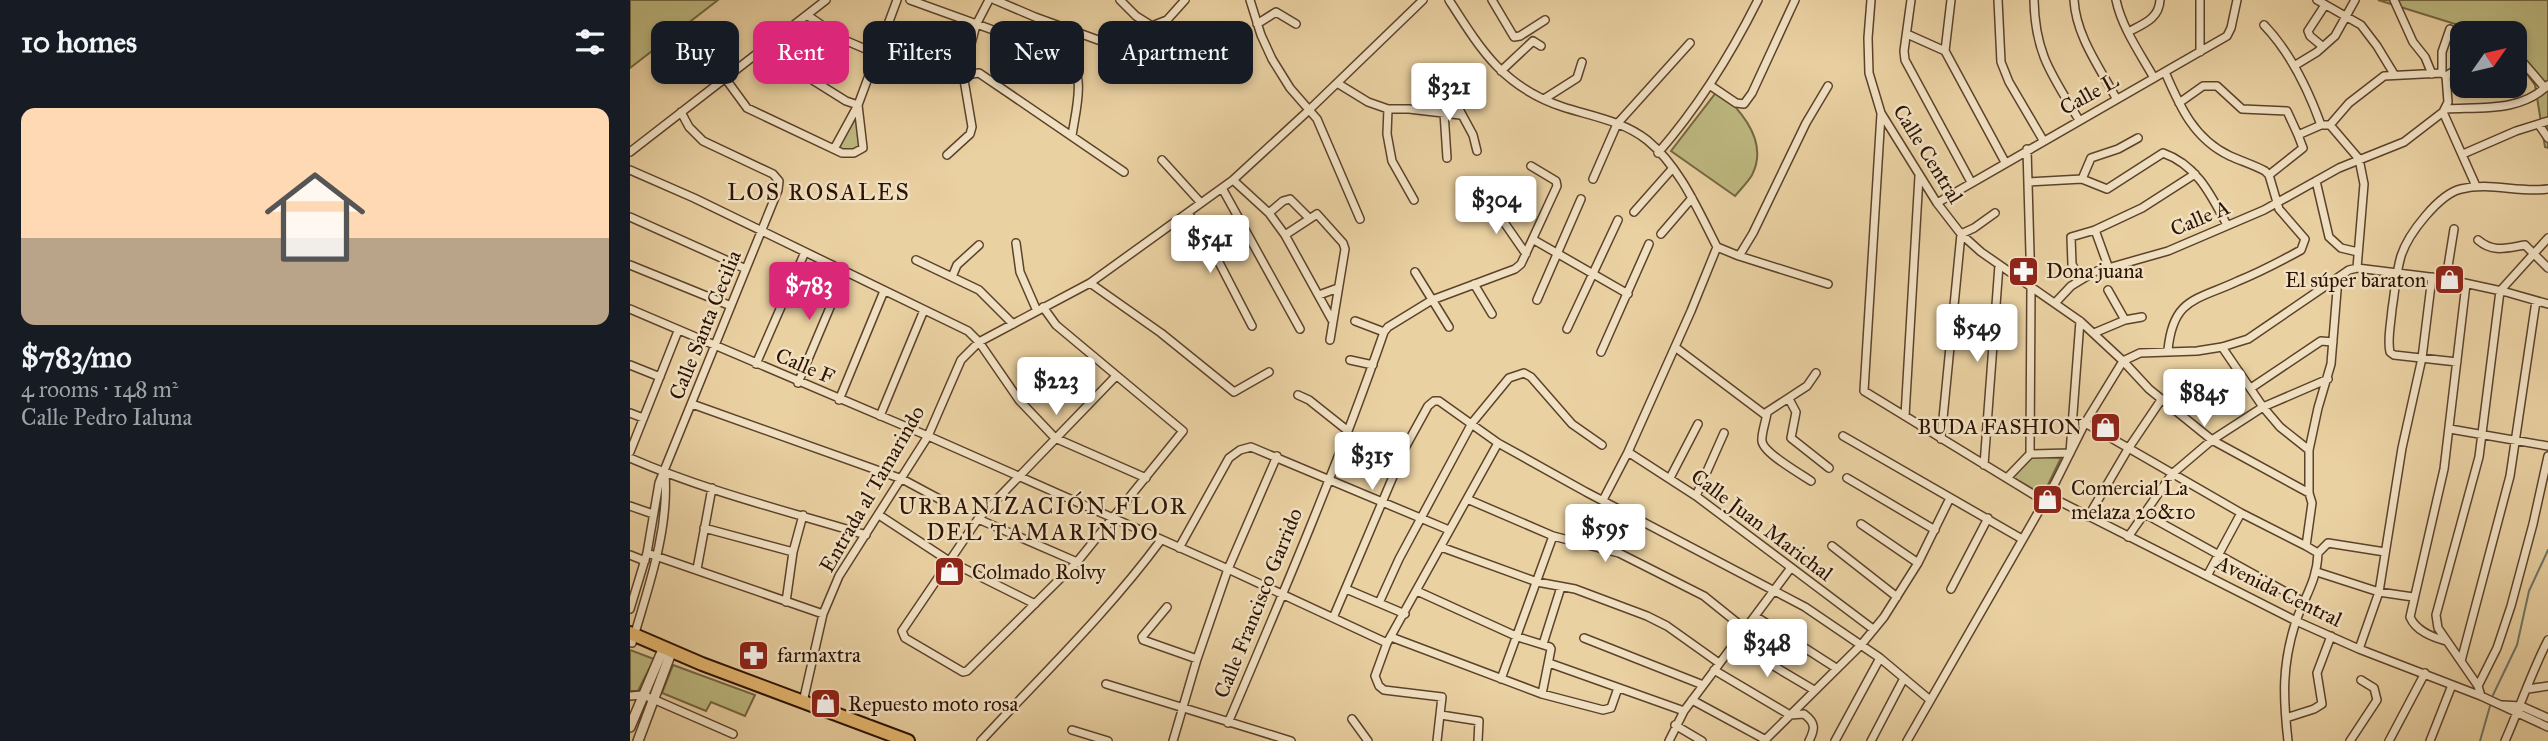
<!DOCTYPE html>
<meta charset="utf-8">
<style>
:root{--surface:#171b24;--page:#242831;--text:#f1f3f6;--muted:#9ea1a6;--line:#363941;--accent:#db2777}
body{margin:0;font-family:"IM FELL Great Primer",serif;background:var(--page);color:var(--text);height:100vh;display:flex;flex-direction:column;font-size:26px;white-space:nowrap}
*{box-sizing:border-box;margin:0}
p{font-size:23px;color:var(--muted)}
.icon{flex:none;width:38px;height:38px;fill:none;stroke:currentColor;stroke-width:2;stroke-linecap:round;stroke-linejoin:round}
.map{position:relative;flex:1;overflow:hidden}
.side{display:flex;flex-direction:column;background:var(--surface);width:630px}
.side>*{flex:none}
.banner{position:absolute;left:21px;top:21px;width:665px;height:63px;display:flex;gap:14px}
.needle{width:46px;rotate:56deg}
.controls{position:absolute;left:1820px;top:21px;display:grid;gap:14px}
.controls a{display:grid;place-items:center;width:77px;height:77px;border-radius:14px;background:var(--surface);box-shadow:0 4px 10px #0003;font-size:35px}
.price{position:absolute;translate:-50% -60px;padding:0 16px;border-radius:7px;background:#fff;color:#222;font-size:23px;line-height:46px;filter:drop-shadow(0 2px 4px #0008)}
.price::after{content:'';position:absolute;left:50%;top:42px;width:21px;height:16px;margin-left:-10px;background:inherit;clip-path:polygon(0 0,100% 0,50% 100%)}
.price.current{background:var(--accent);color:#fff}
ul{padding:0;list-style:none}
li{display:grid;align-content:center;gap:14px;height:371px;padding:0 21px}
li+li{border-top:2px solid var(--line)}
li span{display:grid;place-items:center;height:217px;border-radius:14px;color:#555}
li>.icon{margin-inline-start:auto}
span .icon{width:126px;height:126px;fill:#fffc;stroke-width:1}
li b{font-size:30px}
h2{display:flex;justify-content:space-between;align-items:center;height:84px;padding:0 21px;font-size:30px}
.tag{padding:0 24px;border-radius:14px;background:var(--surface);box-shadow:0 4px 10px #0003;font-size:24px;line-height:63px}
.tag.current{background:var(--accent);color:#fff}
main{display:flex;flex:1;min-height:0}
.map>svg:first-child{display:block}
</style>
<main>
<section class="side">
<h2>10 homes<svg class="icon" aria-label="filters" viewBox="0 0 24 24"><path d="M4 7h16M4 17h16"/><circle cx="9" cy="7" r="2"/><circle cx="15" cy="17" r="2"/></svg></h2>
<ul>
<li><span style="background:linear-gradient(#ffd9b3 60%,#b9a48a 0)"><svg class="icon" aria-label="home" viewBox="0 0 24 24"><path d="M3 11l9-7 9 7M6 9v11h12V9"/></svg></span><div><b>$783/mo</b><p>4 rooms · 148 m²</p><p>Calle Pedro Ialuna</p></div></li>
</ul>
</section>
<div class="map">
<svg width="1918" height="741" viewBox="0 0 1918 741">
<rect width="100%" height="100%" fill="#ead1a2"/>
<filter id="stains"><feTurbulence type="fractalNoise" baseFrequency=".00286" numOctaves="4"/><feColorMatrix values="0 0 0 0 .2 0 0 0 0 .09 0 0 0 0 .02 0 0 0 .5 -.17"/></filter>
<radialGradient id="worn" r=".72"><stop offset=".6" stop-color="#630" stop-opacity="0"/><stop offset="1" stop-color="#630" stop-opacity=".3"/></radialGradient>
<path fill="#bdb980" stroke="#746642" stroke-width="2" d="M0,0H88L0,68Z
M1748,0H1918V148L1915,147L1905,85L1885,58V33H1854Z
M1088,90C1111,110 1139,142 1122,175C1118,182 1110,190 1105,196L1041,151Z
M227,110L231,146C223,151 216,153 208,147Z
M1402,456L1431,458L1413,495L1382,477Z
M0,650L24,659L8,691H0Z
M43,665L125,695L115,716L81,702L76,711L32,693Z"/>
<g fill="none" stroke-linecap="round" stroke-linejoin="round">
<path stroke="#6d7567" stroke-width="2" d="M1863,695L1887,645L1899,591L1918,550
M1850,741L1860,706"/>
<defs>
<path id="minor" d="M280,0L435,56C458,72 445,112 442,136
M365,0L405,17L512,56
M490,0L506,16L522,26L537,20L555,0
M620,0L631,35L642,59L660,88L687,119L730,219
M819,0C851,50 873,87 933,107C961,116 993,121 1017,140C1050,167 1068,210 1087,247L1109,256L1123,233L1176,123L1198,86
M862,0L884,37L890,36L915,20
M1241,0L1238,38L1239,73L1251,113L1307,203L1331,234L1351,252L1450,321L1493,361L1519,389L1582,440L1679,493
M1281,0L1274,51L1275,60L1341,182
M1321,0L1315,51L1375,162
M1368,0L1371,62L1379,82L1413,140
M1404,0C1405,54 1422,75 1449,120
M1444,0C1446,36 1470,68 1486,98
M1486,0C1492,28 1510,53 1524,78
M1687,0L1731,25L1747,46L1764,74
M1764,0L1783,42L1795,57L1802,74
M177,15L212,39L306,79L349,73L494,172
M627,24L646,12L666,24
M1634,25C1660,52 1678,89 1691,125
M1498,32C1513,24 1529,19 1530,0
M1277,34L1315,51
M1692,46L1680,36L1678,31L1695,5
M1570,52V0
M1885,53L1915,88
M1664,66L1687,52L1705,36L1725,0
M871,71L903,41L911,46
M1535,72C1550,107 1564,139 1600,156C1611,161 1624,165 1635,171L1639,175L1649,209L1675,239L1671,250C1651,261 1630,272 1608,281C1568,300 1543,297 1538,350
M1812,73V52L1820,29
M1816,76L1818,102L1813,112L1846,186
M1816,76L1832,66
M95,78L117,108L212,153H224L233,148L228,105L216,101L133,49
M707,83L738,102L758,109H779L830,115
M1081,86L1106,103L1114,104L1122,93L1165,0
M817,87L843,135L847,151
M914,99L947,78L952,62
M1549,103L1573,86H1587L1612,109L1657,111L1668,135
M758,109L757,134L762,161L784,200
M1816,109C1852,107 1891,112 1918,85
M814,112L817,158
M1251,114L1234,391L1414,501
M1700,125L1729,159L1734,184L1727,268
M1909,125L1918,138
M204,149L228,105L267,0
M1397,149L1401,288L1400,454
M0,152L196,0
M1028,153C1069,106 1100,56 1128,0
M1833,154L1886,131L1918,121
M317,155L340,134L342,127L333,74L346,25L359,0
M532,160L571,203
M0,170L64,198L338,331L349,342L389,400L425,438L516,478
M1639,175L1673,148L1668,135L1691,125H1700L1719,103L1754,76L1812,73L1816,76
M963,179L987,124L1060,43
M1452,179L1461,158L1488,149L1508,138
M603,180L639,213L655,235L702,320
M1686,181L1699,237L1711,248L1728,252
M1399,182L1452,179L1477,189L1533,153C1567,165 1581,195 1597,225
M592,188L670,329
M860,202L896,254
M1307,203L1597,36L1601,28L1607,0
M1004,212L1042,169
M558,213L580,245L622,326
M639,213L653,201L660,199L679,218
M0,217L116,269
M1465,230L1478,266
M1031,234L1062,198
M655,235L687,214L713,243L715,249L700,340
M904,240L998,294
M1848,240C1863,253 1876,248 1895,245L1918,268
M386,243L390,272L407,311
M1109,256L1198,284
M286,260L349,290L383,324
M0,265L101,306
M785,272L819,327
M322,277L327,265L349,245
M1450,279L1442,264L1441,237L1465,230L1512,208L1565,174
M1816,279L1824,229
M460,283L531,333L604,392L639,372
M844,284L862,314
M1478,290L1495,320
M689,295L708,288
M907,300L951,199
M1425,303L1441,286L1464,272L1538,251L1634,210L1709,168L1774,142L1813,112
M413,307L426,325L553,431L447,562L337,671L333,672L275,638L272,631L348,519L486,376
M0,309L298,436L598,569L757,643
M725,321L754,332
M937,329L988,220
M1464,333L1495,320L1512,317
M1045,347L1134,414L1177,386L1186,373
M1592,347L1633,407L1650,427L1679,450
M971,352L1019,244
M720,360L743,365
M1827,362L1764,355L1760,352C1757,340 1761,323 1762,309C1765,291 1766,273 1771,256C1778,234 1809,194 1831,189C1860,182 1889,193 1918,189
M126,364L175,252
M0,365L30,377
M168,383L215,272
M1621,388L1691,341L1703,342
M668,395L679,400L718,431
M1159,399L1166,412L1161,438L1199,468
M209,400L254,291
M62,404L272,479L313,501
M0,413L13,418
M1137,413C1136,421 1131,434 1132,441C1133,453 1171,474 1181,481
M250,416L294,310
M1275,416L1289,176
M1455,423L1611,513L1676,546
M1820,429L1918,446
M1213,436L1392,539
M1311,439L1331,234L1344,228L1365,213
M0,452L48,331
M998,452L1066,496L1243,629
M0,458C76,491 157,511 236,535
M1354,465L1369,265
M1040,478L1068,424
M1217,478L1305,530
M1377,478L1400,454L1440,453L1450,321
M1417,495L1666,621L1729,649L1851,696L1918,727
M1066,496L1094,433
M837,499L923,536L989,553L1074,596L1115,629
M973,500L998,452L1061,311L1087,247
M0,506L23,514
M1515,514L1674,602
M249,515L319,561L405,604
M1458,517L1498,449L1531,400
M348,519L447,562
M1231,524L1288,563
M74,528L163,552
M1498,537L1542,474L1582,440L1633,407L1698,379
M1202,546L1267,597
M811,547L907,582L945,589L1017,616L1037,626L1089,663
M549,548L599,458L610,450L621,447L819,530
M17,553L193,614
M1688,553L1698,543L1755,552
M0,555L15,561
M67,569L82,488
M1687,572L1749,592L1783,597
M1577,576L1611,513
M716,589L775,614
M1321,589L1358,518
M787,591L888,637L920,647L921,649L912,694
M156,602L163,552L173,515
M749,603L769,559L842,423L879,378L894,373L901,377L942,424L972,445
M537,607L512,637L513,640L567,659
M0,609L17,553L29,483L148,190L149,181L143,174L73,141L59,127L51,112
M1125,616L1206,668
M703,618L776,446L798,406L804,401H809L868,443L956,492L1175,607L1250,658L1300,700
M761,637L912,694L973,710L981,708L988,688
M954,638L1073,685
M1816,641C1802,637 1786,631 1780,617L1814,469L1836,284
M2,643C18,588 39,531 35,474
M1105,643L1184,690
M913,644L931,587
M1729,649L1749,592L1772,448L1792,358L1802,277
M1831,661L1880,476L1906,301
M919,663L1054,711
M1084,670L1160,715L1174,714C1186,723 1185,729 1179,741
M871,679L923,536
M476,684L661,741
M1848,686L1867,648L1881,606L1903,524L1918,456
M1898,689L1918,686
M0,696L12,695L23,699L103,734
M1851,696L1848,686L1808,628L1806,615L1849,457L1870,291L1918,238
M1062,700L1136,740
M173,702L193,614L209,576L298,436L331,360L349,342L460,283L603,180L679,110L793,0
M1873,705L1891,706L1918,718
M811,715L849,721L848,741
M1656,718L1684,709L1692,704L1687,673L1701,636
M722,719L738,741
M598,723C653,594 708,465 754,332L758,327L802,300L885,269L891,264L927,186L926,181L901,166
M1045,725L1072,741
M442,730L478,741
M351,741C412,675 477,613 531,540
M543,741L567,659L598,569L647,456
M807,741L812,697L754,690L749,686L745,676L757,643L868,443
M1039,741L1054,711L1160,569
M1134,741L1231,645L1254,617L1288,563L1320,498
M1205,741L1250,658
M1241,741L1274,678
M1277,741L1425,483L1455,423L1493,361L1510,353L1567,351L1592,347L1618,339L1719,270L1727,268L1816,279L1876,292L1918,304
M1658,741C1653,697 1652,666 1665,624C1674,597 1687,582 1688,553L1676,546L1682,503L1679,493V450L1688,408L1701,364L1708,278
M1720,741L1747,700L1744,688L1731,680
M1759,741L1795,673
M1800,741L1822,685
M1875,741C1890,707 1901,673 1918,640"/>
<path id="tertiary" d="M0,727L34,647
M8,741L42,650"/>
<path id="primary" d="M0,633L72,664L278,741"/>
</defs>
<use href="#minor" stroke="#5c422b" stroke-width="10"/>
<use href="#tertiary" stroke="#5c422b" stroke-width="12"/>
<use href="#primary" stroke="#2c1203" stroke-width="16"/>
<use href="#minor" stroke="#f1e1c3" stroke-width="7"/>
<use href="#tertiary" stroke="#f1e1c3" stroke-width="9"/>
<use href="#primary" stroke="#e5b871" stroke-width="12"/>
</g>
<defs>
<symbol id="pharmacy-square" viewBox="-11 -11 22 22"><rect x="-9" y="-9" width="18" height="18" rx="4" fill="#8f2418" stroke="#f1e1c3"/><path d="M-2-6h4v4h4v4h-4v4h-4v-4h-4v-4h4Z" fill="#fff"/></symbol>
<symbol id="shop-square" viewBox="-11 -11 22 22"><rect x="-9" y="-9" width="18" height="18" rx="4" fill="#8f2418" stroke="#f1e1c3"/><path d="M-5-2.5h2.3a2.7 3.5 0 0 1 5.4 0H5L5.5 6h-11ZM-1.5-2.5h3a1.5 2.3 0 0 0-3 0Z" fill="#fff"/></symbol>
</defs>
<g fill-rule="evenodd">
<use href="#pharmacy-square" x="1376" y="254" width="35" height="35"/>
<use href="#shop-square" x="1802" y="262" width="35" height="35"/>
<use href="#shop-square" x="1458" y="410" width="35" height="35"/>
<use href="#shop-square" x="1400" y="482" width="35" height="35"/>
<use href="#shop-square" x="302" y="554" width="35" height="35"/>
<use href="#pharmacy-square" x="106" y="638" width="35" height="35"/>
<use href="#shop-square" x="178" y="686" width="35" height="35"/>
</g>
<g text-anchor="middle" stroke-width="5" stroke-linejoin="round" paint-order="stroke">
<g font-size="21" fill="#2c1203" stroke="#f1e1c3">
<text transform="translate(1459 94) rotate(-29)" y="7">Calle L</text>
<text transform="translate(1298 154) rotate(58)" y="7">Calle Central</text>
<text transform="translate(1570 218) rotate(-23)" y="7">Calle A</text>
<text transform="translate(75 325) rotate(-68)" y="7">Calle Santa Cecilia</text>
<text transform="translate(175 366) rotate(23)" y="7">Calle F</text>
<text transform="translate(242 489) rotate(-60)" y="7">Entrada al Tamarindo</text>
<text transform="translate(1132 525) rotate(37)" y="7">Calle Juan Marichal</text>
<text transform="translate(1649 591) rotate(26)" y="7">Avenida Central</text>
<text transform="translate(628 603) rotate(-68)" y="7">Calle Francisco Garrido</text>
</g>
<g font-size="21" fill="#2c1203" stroke="#f1e1c3" text-anchor="start">
<text x="1416" y="278">Dona juana</text>
<text x="1796" y="287" text-anchor="end">El súper baraton</text>
<text x="1452" y="434" text-anchor="end">BUDA FASHION</text>
<text x="1441" y="495">Comercial La<tspan x="1441" dy="24">melaza 20&amp;10</tspan></text>
<text x="342" y="579">Colmado Rolvy</text>
<text x="147" y="662">farmaxtra</text>
<text x="218" y="711">Repuesto moto rosa</text>
</g>
<g font-size="23" letter-spacing="2" fill="#2c1203" stroke="#f1e1c3">
<text x="189" y="200">LOS ROSALES</text>
<text x="413" y="514">URBANIZACIÓN FLOR<tspan x="413" dy="26">DEL TAMARINDO</tspan></text>
</g>
</g>
<rect width="100%" height="100%" filter="url(#stains)"/>
<rect width="100%" height="100%" fill="url(#worn)"/>
</svg>
<div class="controls">
<a><svg class="needle" viewBox="-14 -14 28 28"><path d="M0-13l5 13h-10z" fill="#e53935"/><path d="M0 13l5-13h-10z" fill="#9ea1a6"/></svg></a>
</div>
<b class="price" style="left:819px;top:123px">$321</b>
<b class="price" style="left:866px;top:236px">$304</b>
<b class="price" style="left:580px;top:275px">$541</b>
<b class="price current" style="left:179px;top:322px">$783</b>
<b class="price" style="left:1347px;top:364px">$549</b>
<b class="price" style="left:426px;top:417px">$223</b>
<b class="price" style="left:1574px;top:429px">$845</b>
<b class="price" style="left:742px;top:492px">$315</b>
<b class="price" style="left:975px;top:564px">$595</b>
<b class="price" style="left:1137px;top:679px">$348</b>
<div class="banner">
<a class="tag">Buy</a>
<a class="tag current">Rent</a>
<a class="tag">Filters</a>
<a class="tag">New</a>
<a class="tag">Apartment</a>
</div>
</div>
</main>
